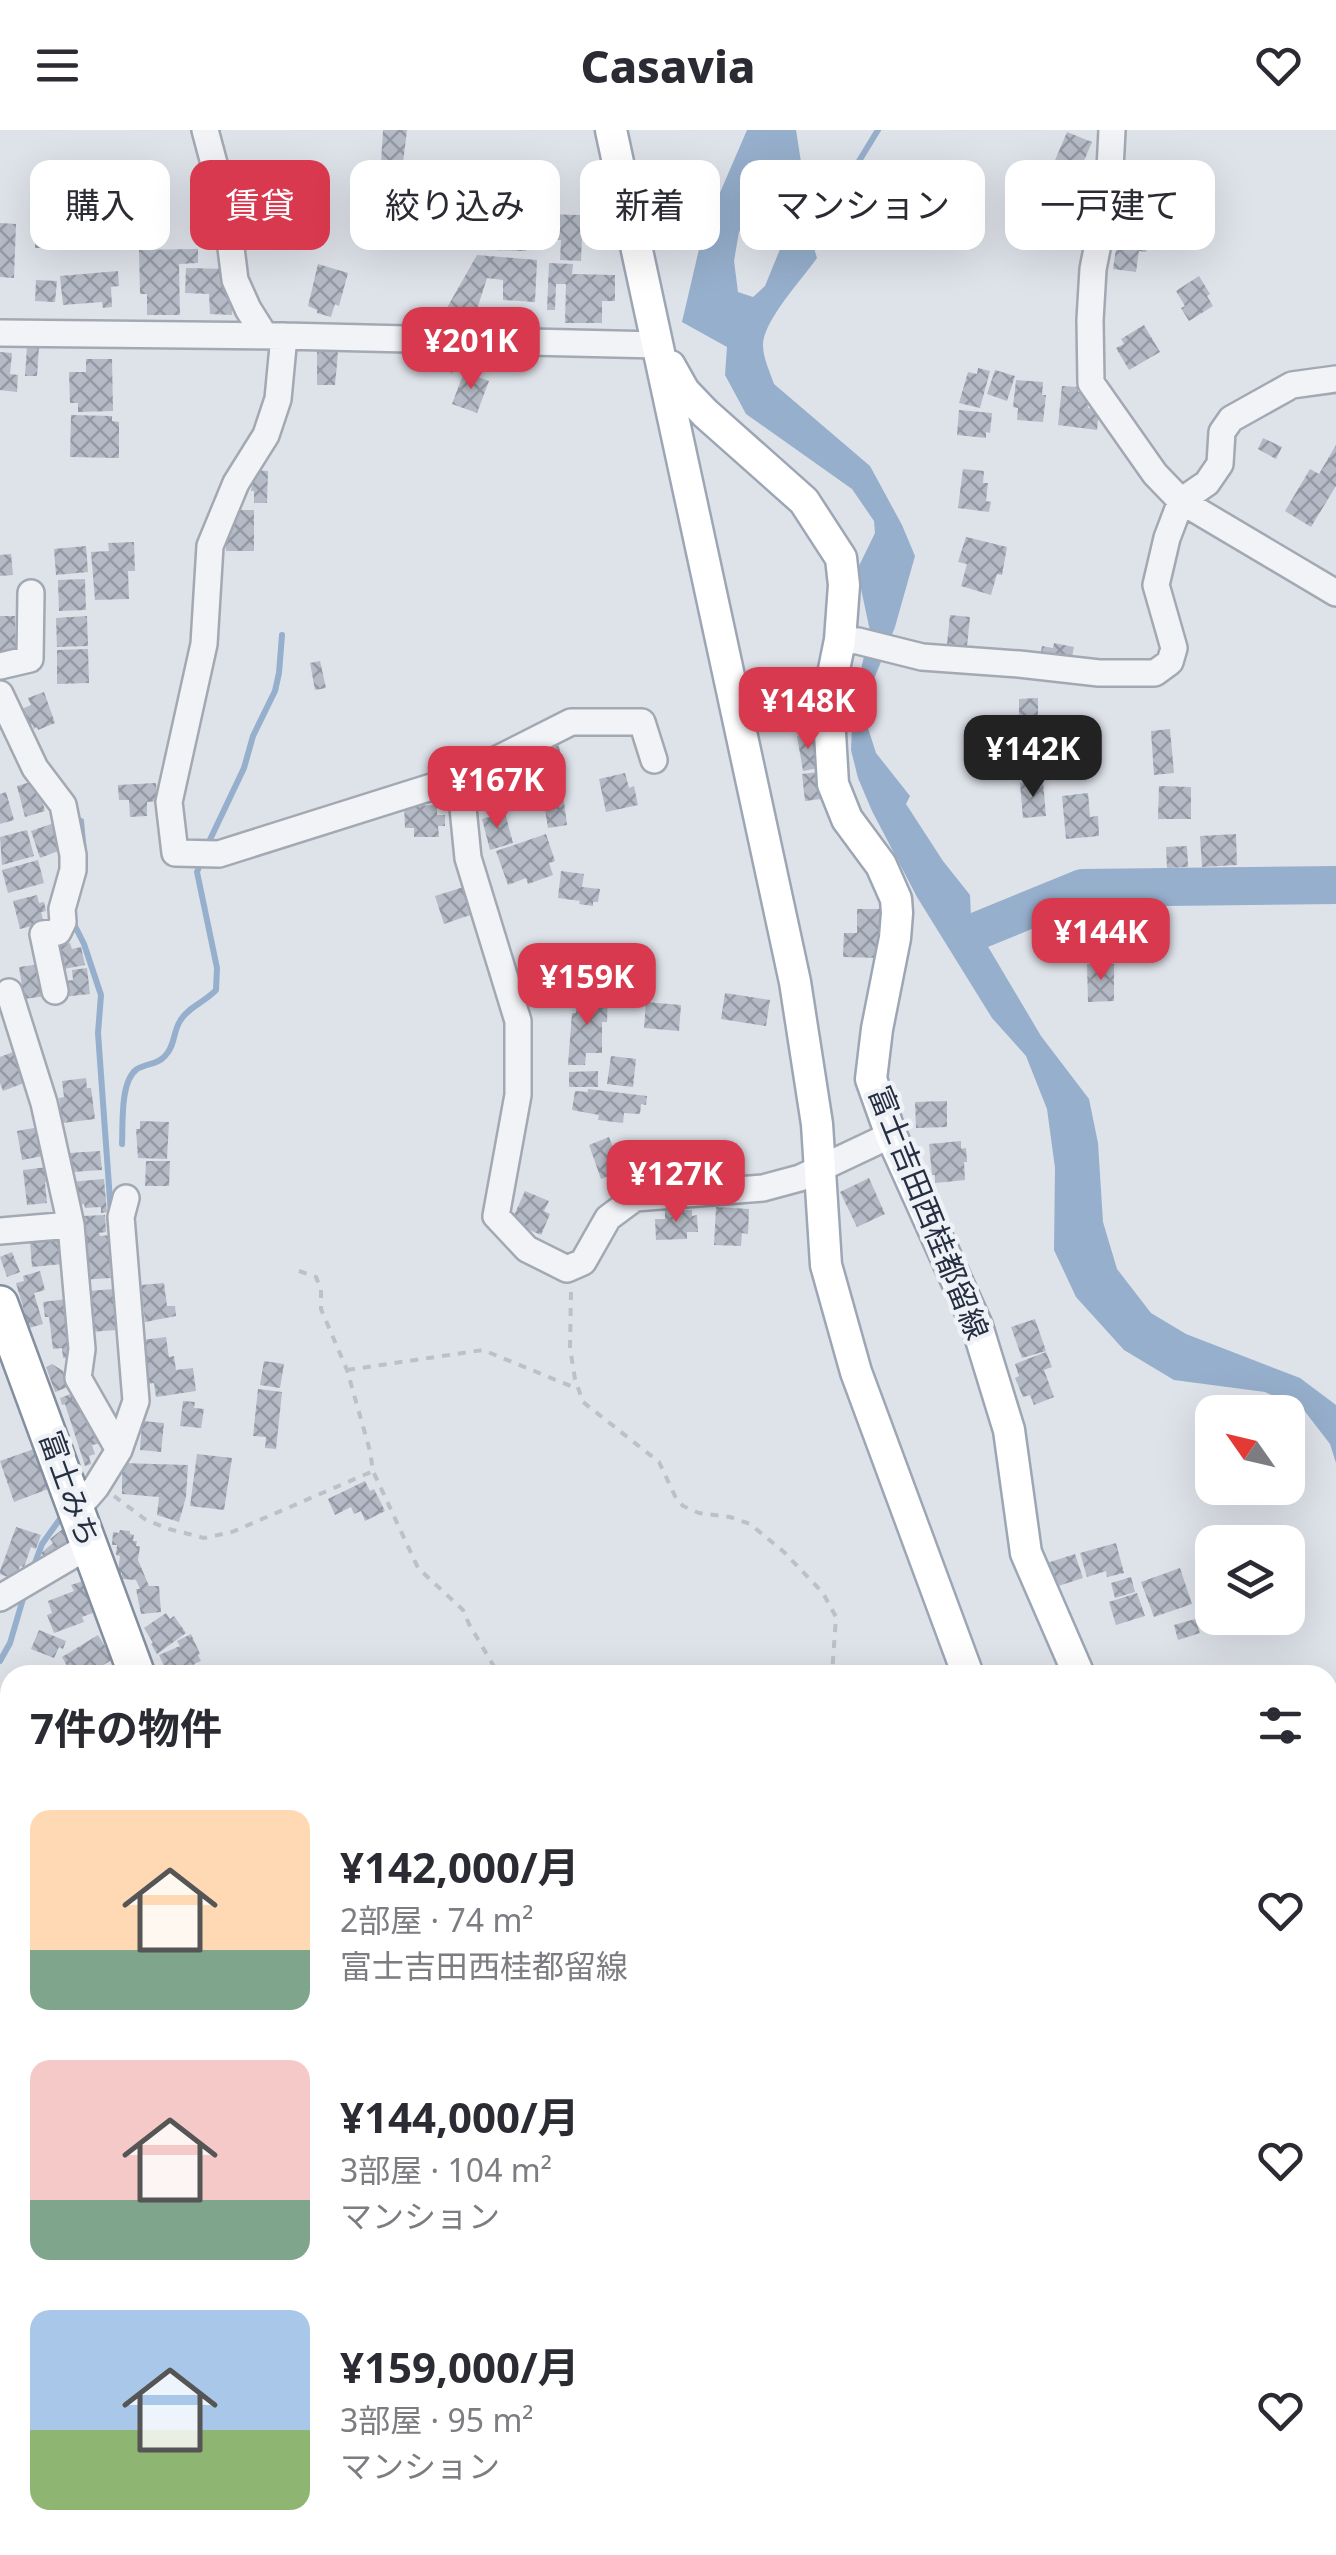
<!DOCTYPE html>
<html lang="ja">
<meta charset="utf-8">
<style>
:root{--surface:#fff;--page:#f2f2f3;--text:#2b2b33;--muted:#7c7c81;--accent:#d8394e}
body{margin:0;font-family:"Noto Sans","Noto Sans JP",sans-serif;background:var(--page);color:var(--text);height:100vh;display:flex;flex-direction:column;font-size:38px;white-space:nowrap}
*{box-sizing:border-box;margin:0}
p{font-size:32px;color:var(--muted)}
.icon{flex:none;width:55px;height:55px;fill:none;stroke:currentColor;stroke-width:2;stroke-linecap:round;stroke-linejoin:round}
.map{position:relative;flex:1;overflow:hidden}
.drawer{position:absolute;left:0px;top:1535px;width:1338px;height:890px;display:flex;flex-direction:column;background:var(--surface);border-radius:30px 30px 0 0;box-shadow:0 10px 40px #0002}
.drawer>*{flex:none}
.hud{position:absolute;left:30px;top:30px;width:1278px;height:90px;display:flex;gap:20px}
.needle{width:65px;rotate:304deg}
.fabs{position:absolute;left:1195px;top:1265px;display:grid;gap:20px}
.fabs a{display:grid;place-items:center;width:110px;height:110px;border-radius:20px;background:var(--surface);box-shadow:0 10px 40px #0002;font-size:50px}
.price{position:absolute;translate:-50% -85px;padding:0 22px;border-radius:20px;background:var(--accent);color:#fff;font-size:32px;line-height:65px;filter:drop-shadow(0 2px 5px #0008)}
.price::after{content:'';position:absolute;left:50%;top:60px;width:30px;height:22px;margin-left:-15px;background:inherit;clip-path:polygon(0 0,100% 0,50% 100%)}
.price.current{background:#222;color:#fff}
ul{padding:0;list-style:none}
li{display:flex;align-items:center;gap:30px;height:250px;padding:0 30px}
li span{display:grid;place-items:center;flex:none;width:280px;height:200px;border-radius:20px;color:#555}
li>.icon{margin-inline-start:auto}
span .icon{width:120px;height:120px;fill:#fffc;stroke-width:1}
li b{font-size:42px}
h2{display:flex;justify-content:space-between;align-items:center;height:120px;padding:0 30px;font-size:42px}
.chip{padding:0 35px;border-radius:20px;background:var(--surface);box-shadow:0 10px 40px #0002;font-size:35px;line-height:90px}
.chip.current{background:var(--accent);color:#fff}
header{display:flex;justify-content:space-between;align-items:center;height:130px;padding:0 30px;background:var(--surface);font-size:45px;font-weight:800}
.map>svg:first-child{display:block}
</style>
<header><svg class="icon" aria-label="menu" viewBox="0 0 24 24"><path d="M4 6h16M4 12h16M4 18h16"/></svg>Casavia<svg class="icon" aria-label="heart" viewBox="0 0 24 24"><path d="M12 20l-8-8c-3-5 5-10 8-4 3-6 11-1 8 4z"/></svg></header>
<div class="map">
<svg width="1336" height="2425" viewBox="0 0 1336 2425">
<defs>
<pattern id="building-cross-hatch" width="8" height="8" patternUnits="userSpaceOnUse" patternTransform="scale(2.5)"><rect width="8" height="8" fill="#b5bbc6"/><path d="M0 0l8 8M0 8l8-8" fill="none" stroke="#9398a2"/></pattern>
</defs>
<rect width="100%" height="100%" fill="#dee2e9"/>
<path fill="#96afcc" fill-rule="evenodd" d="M747,0H796L804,51L805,88L817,128C803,148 763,191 763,215C763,228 770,242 774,254L870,336L902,395L915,426L895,497L872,554L868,598L876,623L910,666L906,674L943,731L970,765L971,788L1041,906L1089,969L1098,1013L1103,1092L1117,1139L1151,1183L1186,1204L1300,1248L1336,1275V1333L1330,1314L1303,1279L1265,1262L1174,1250L1124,1220L1076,1167L1054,1120L1055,1038L1047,979L1026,926L992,888L917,767L872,681L858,648L851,620L853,573L870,501L857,440L875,403L874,391L852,359L746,284L725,245L727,217L682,192L703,102ZM773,65L787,86L785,107L765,156L753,167L738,162L734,131L739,102L749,90L757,68Z
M1336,1690V1893L1331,1827L1328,1819V1748Z"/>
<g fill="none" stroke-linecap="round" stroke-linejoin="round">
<path stroke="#96afcc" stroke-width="6" d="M809,113L878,0
M81,691L84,722
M207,716L244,638L253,606L275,561L279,543L282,505
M73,792L84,814L101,865L98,903L111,1084
M122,1014C123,993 120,951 137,939C147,933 157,935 165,926C175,916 173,902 180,891C188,877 205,872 216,860L217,838L197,742L201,732
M32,1441L42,1414L65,1382
M0,1531L10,1513L25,1462
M0,1691L10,1704"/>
<path stroke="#96afcc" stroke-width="38" d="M972,803L1082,758L1336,755"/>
</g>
<path fill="url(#building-cross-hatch)" d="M383,0H407L403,33L381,32Z
M1067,2L1092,12L1078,45L1053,35Z
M47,45H64V60H75V75H66V86H58V90H51V118H35L36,66H47Z
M1034,47L1060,55L1057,64L1063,66L1058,82L1026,72Z
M269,77L274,98L265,100L266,105L249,109L243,82Z
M491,83L535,84V97H527L526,103H530V111H526V121L486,120V97H491Z
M542,84L580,85V97H585V106L582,105L581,131L560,130L561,110H541Z
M1117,91L1151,97L1146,122L1139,121L1136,142L1113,139L1117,112H1113Z
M0,93L16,94L14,148L0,147Z
M198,119V133L179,134L180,185H147V164H140L139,120Z
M477,125L537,130L535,172L503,170V150L487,148L472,195L445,194L444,183Z
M549,133L573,134L572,144L615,145V171H602V193H565L566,154H556L555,180H547Z
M318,134L348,143L339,176L335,174L331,187L317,183V180L308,176Z
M186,138L227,139L233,163L232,185L210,184L209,164L185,163Z
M118,141L119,156L111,157L112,177L103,178L102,172L63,175L60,146Z
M1199,146L1210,164L1207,166L1213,176L1189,191L1181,178L1185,176L1176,161Z
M36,150L57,151L55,172L35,171Z
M1144,195L1160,222L1129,240L1116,218L1124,214L1121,209Z
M27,216L39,217L37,246H25Z
M317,218H333L338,223L335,255H317Z
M462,219L452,244L429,220Z
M0,222L12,223L10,244L18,245L17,262L0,260Z
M86,229H112L113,281L78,282V273H70L69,242H86Z
M978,238L990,241L980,278L959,273L968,242L977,244Z
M995,240L1015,246L1007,271L987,264Z
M464,242L489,251L477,283L452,274Z
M1016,250L1043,252L1042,265H1046L1043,292L1017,290L1018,278L1013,277Z
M1062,256L1078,257V262L1090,263L1088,278L1099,280L1097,300L1058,295Z
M959,280L992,283L990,303L986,302V308L957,305Z
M71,285L112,286V291L119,292V328L70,327Z
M1263,308L1282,317L1276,329L1258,319Z
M1336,315V356L1311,397L1285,381L1310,339L1319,344Z
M963,339L984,341L983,353H988L986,371L991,372L989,382L958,378Z
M254,340L268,341L267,373H254V361H251Z
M231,380H254V421H226V392Z
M966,407L1007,417L1002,445L997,444L991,465L961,456L967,434L958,432Z
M134,412L135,441H128L129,469L95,470L91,422L109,421L108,413Z
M86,416L88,442L56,445L54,419Z
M11,424L13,445L0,446V425Z
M85,449L86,480L59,481L58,450Z
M950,485L970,487L967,516L947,514Z
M0,486H15L16,522L0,523Z
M87,486L88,516L57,517L56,488Z
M1054,513L1074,517L1071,532L1040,527L1042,516L1053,518Z
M88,519L89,553L57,554V520Z
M320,531L326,558L315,560L310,533Z
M44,562L55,593L38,600L37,597L34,599L32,594L28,596L22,579L31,575L28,568Z
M1038,568V594H1019V569Z
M1078,598L1080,641L1054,643L1052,604H1057L1056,601L1062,599Z
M1170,599L1174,643L1154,645L1151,601Z
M1043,600V623H1047L1048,644L1021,645L1020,601Z
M813,603L819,638L803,641L797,606Z
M558,612L565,642L543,648L536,618Z
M497,640L508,671L481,680L470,649Z
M826,641L829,668L805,671L802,644Z
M625,643L629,658L634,656L638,675L606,682L599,649Z
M37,650L45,681L25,687L17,656Z
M1043,651L1046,686L1023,688L1020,653Z
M156,653L157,671L147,672V686L130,687L129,670H119L118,655Z
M1159,656L1191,657V689H1158Z
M6,662L14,690L0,694V664Z
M1088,663L1090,687L1098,686L1099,706L1066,709L1062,666Z
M563,664L567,695L548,698L543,667Z
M437,675V685H445V696H438L439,707H414V698H405L404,676Z
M505,683L513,713L490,720L482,689Z
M57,692L61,720L40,728L31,701Z
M27,700L34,726L2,735L0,707Z
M546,704L555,731L549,733L553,745L528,754L526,748L508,755L496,721Z
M1236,704L1237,735L1202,737L1200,706Z
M1187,716L1188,737L1167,738L1166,717Z
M38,730L44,753L8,763L2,740Z
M561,741L584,744L582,757L600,759L598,772H593V776L579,774L580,771L558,768Z
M467,756L476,783L444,794L435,766Z
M37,765L39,773L44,772L46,781L41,782L44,793L20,799L13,771Z
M1077,777L1078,785L1088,784L1093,824L1064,828L1062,814L1056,815L1051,780Z
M857,779H880V828L843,827L844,803H857Z
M70,813L72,819L81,817L85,835L59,840L55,816Z
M41,834L46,866L24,869L19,837Z
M1087,834H1114V871L1088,872Z
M87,838L90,864L62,867L60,852L73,850L72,840Z
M725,863L770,870L766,896L721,889Z
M588,866H608L607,892H602V923H586L585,935H568L572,883H576V869H588Z
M646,872L681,875L679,901L644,898Z
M13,922L24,953L3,961L0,953V927Z
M611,926L636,929L633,957L607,954Z
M598,941V957H569V942Z
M86,948L87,958H91L95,989L62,993L59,968L64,967L62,951Z
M588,959L647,966L646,975L641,974L640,984L624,983L623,993L598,990L599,985L572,980L575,961L588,962Z
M947,971V997L916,998L915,972Z
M140,991L169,992L167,1029L138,1028L136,999H140Z
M39,997L43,1026L22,1030L17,1001Z
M609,1007L622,1041L601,1049L589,1015Z
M961,1011V1019L966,1018L967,1032H964L965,1050L935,1053V1045H932L929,1014Z
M675,1019L694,1021L690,1048L671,1046Z
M100,1021L102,1040L71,1042L70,1023Z
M146,1031H170L169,1056H145Z
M48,1037L50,1052H45L47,1073L27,1075L23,1040Z
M869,1048L885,1084L857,1097L840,1062Z
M104,1049L107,1082L101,1083V1077L85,1078L84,1074L72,1076L70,1052Z
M525,1061L549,1071L544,1081L550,1084L541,1105L511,1092Z
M716,1077L749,1079L748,1104L742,1103L741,1116L714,1115Z
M665,1080H692V1086L697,1085L698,1102H687V1109L656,1110L655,1089H665Z
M105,1085L106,1102L99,1103L100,1106L111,1105L112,1118H109L111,1148L81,1150L82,1086Z
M60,1109L62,1134L32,1137L30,1112Z
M12,1122L20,1142L7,1147L0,1127Z
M40,1141L45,1160L34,1163L43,1194L29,1198L16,1153L24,1151L23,1146Z
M164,1153L167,1176H175L176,1186L145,1192L141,1155Z
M115,1159L117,1200L89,1202L87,1161Z
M67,1169L77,1227L63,1228L62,1218L53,1219L49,1187H45L43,1172Z
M1035,1189L1046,1221L1022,1228L1011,1197Z
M166,1207L169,1227L174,1226L176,1240L193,1238L196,1261L156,1267L154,1253L148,1254L147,1249L144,1250L141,1230L146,1229L143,1210Z
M1046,1222L1052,1237L1044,1240L1054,1267L1034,1275L1030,1265L1023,1267L1015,1248L1019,1246L1015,1234Z
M264,1231L284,1234L280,1258L260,1255Z
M52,1234L63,1241L68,1257L55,1262L46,1237Z
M258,1259L282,1262L276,1319L265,1318L266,1307L253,1306Z
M76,1262L101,1313L92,1315L95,1324L89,1326L91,1334L85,1336L65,1274L62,1275L60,1268Z
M183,1271L195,1272L194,1278L204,1279L201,1298L180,1296Z
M142,1291L164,1293L161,1322L140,1320Z
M34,1319L48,1359L14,1372L0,1331Z
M197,1324L232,1328L224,1380L190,1376Z
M122,1333L188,1335L186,1367L179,1392L157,1385L159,1367L122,1364Z
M365,1351L370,1361L374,1359L385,1381L365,1391L361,1381L354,1384L351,1377L335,1385L328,1369Z
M16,1397L41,1405L36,1419L31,1417L24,1437L20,1436L15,1450L0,1444V1441Z
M64,1398L75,1413L49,1434L41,1423L53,1413L50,1409Z
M120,1400L130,1401V1404L134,1405L133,1411H137L136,1416H140L138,1430L149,1456H159L161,1482L141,1484L136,1459H140L136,1450L122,1449V1443L118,1442L120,1426L116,1425L117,1415H112L113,1402L119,1403Z
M1116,1413L1124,1443L1107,1447L1106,1441L1087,1447L1080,1423Z
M1075,1424L1083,1448L1055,1457L1047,1433Z
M1180,1438L1192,1474L1154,1487L1141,1452Z
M1131,1447L1135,1462L1115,1468L1111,1453Z
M86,1450L98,1481L82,1487L84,1492L54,1503L47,1485L52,1483L48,1471L74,1461L71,1455Z
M1137,1463L1145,1486L1116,1495L1109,1472Z
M166,1483L170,1489L174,1486L186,1503L157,1524L151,1514L153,1513L144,1498Z
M1195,1489L1200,1503L1178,1510L1174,1495Z
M39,1500L66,1511L63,1519L59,1517L54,1528L31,1519Z
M191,1504L200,1524L198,1525L201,1531L194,1534L196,1538L181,1545H168L159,1525L180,1516L177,1511Z
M98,1505L113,1529L87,1545H65L63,1542L68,1538L62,1527Z
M0,1796L10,1802V1883L0,1877Z
M3,2157L10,2158V2216L4,2214L5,2209L0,2208V2169Z
M99,2415H143L144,2425H100Z
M179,2415H229L230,2425H179Z
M235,2415H269L270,2425H236Z
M401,2415H430L432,2425H403Z
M831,2415H844L865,2420L864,2425H829Z
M915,2415H956L957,2425H916Z"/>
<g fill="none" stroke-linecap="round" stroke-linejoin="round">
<defs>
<path id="minor" d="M205,0L226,78L235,150L248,179L265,206
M1112,0L1109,59L1093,139L1090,190L1091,253L1155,344L1181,371L1336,463
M0,203L284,206L658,215
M284,206L278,269L266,305L236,353L210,416L204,514L169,672L175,723L219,724L460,648L468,728L518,891V965L496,1086L527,1119L567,1139L583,1132L608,1088L635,1068L763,1058L800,1048L891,1005
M840,510L858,511L922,527L1019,534L1099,543H1155L1170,532L1174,518L1156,455L1167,408L1181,371L1207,353L1220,334L1222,302L1231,289L1292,255L1336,249
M0,536L30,529L31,463
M0,564L35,638L63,675L73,725V740L62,779L63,792L58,802L43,804L55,861
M460,648L571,592H642L654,630
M9,862L44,973L71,1095L82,1219L78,1248L119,1320
M0,1101L71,1095
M77,1379L96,1357L119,1320L136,1271L121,1087L126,1068
M0,1468L90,1415
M0,2011H10
M1328,2340L1336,2343
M1093,2415L1101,2425
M884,2425L889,2415"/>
<path id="major" d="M611,0L795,852L817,994L826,1135L856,1242L968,1545
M670,236L684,261L705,283L804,371L841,428L844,455L840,510L828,569L833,654L847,689L881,735L896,769L897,783L895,808L877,899L871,949L891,1005L977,1196L1009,1300L1026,1423L1079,1545
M1328,2089L1336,2103
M1328,2240L1336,2255"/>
<path id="highway" d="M0,1174L137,1545
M454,2415L457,2425"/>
</defs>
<use href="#minor" stroke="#a3a9b3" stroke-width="30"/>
<use href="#major" stroke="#9da6b5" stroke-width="35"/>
<use href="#highway" stroke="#848fa0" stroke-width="40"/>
<path stroke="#bcc0c8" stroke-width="4" stroke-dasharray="8 8" stroke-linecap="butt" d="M299,1141L316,1147L321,1160V1179L347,1240L370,1321L373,1341L418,1438L463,1480L469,1494L499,1545
M571,1162L570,1218L575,1249L583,1272L659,1332L675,1366L683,1376L699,1383L730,1387L750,1394L784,1422L823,1463L836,1487L832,1545
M347,1240L483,1220L578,1259
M114,1366L146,1390L169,1399L204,1408L232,1402L371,1342"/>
<use href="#minor" stroke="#f1f3f7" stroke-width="25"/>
<use href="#major" stroke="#fff" stroke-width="30"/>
<use href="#highway" stroke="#fff" stroke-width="35"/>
</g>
<g text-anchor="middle" stroke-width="9" stroke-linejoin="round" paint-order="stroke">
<g font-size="30" fill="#262f41" stroke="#eef1f6">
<text transform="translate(928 1083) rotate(68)" y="10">富士吉田西桂都留線</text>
<text transform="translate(69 1359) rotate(70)" y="10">富士みち</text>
</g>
</g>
</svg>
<div class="fabs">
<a><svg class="needle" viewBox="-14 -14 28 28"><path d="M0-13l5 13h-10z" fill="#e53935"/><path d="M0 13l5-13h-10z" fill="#7c7c81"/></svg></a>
<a><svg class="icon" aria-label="layers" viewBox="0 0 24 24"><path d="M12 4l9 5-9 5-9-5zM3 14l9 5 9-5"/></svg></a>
</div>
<b class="price" style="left:471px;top:262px">¥201K</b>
<b class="price" style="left:808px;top:622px">¥148K</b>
<b class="price current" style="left:1033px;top:670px">¥142K</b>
<b class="price" style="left:497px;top:701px">¥167K</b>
<b class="price" style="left:1101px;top:853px">¥144K</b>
<b class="price" style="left:587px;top:898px">¥159K</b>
<b class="price" style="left:676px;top:1095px">¥127K</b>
<div class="hud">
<a class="chip">購入</a>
<a class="chip current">賃貸</a>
<a class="chip">絞り込み</a>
<a class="chip">新着</a>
<a class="chip">マンション</a>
<a class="chip">一戸建て</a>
</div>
<section class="drawer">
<h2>7件の物件<svg class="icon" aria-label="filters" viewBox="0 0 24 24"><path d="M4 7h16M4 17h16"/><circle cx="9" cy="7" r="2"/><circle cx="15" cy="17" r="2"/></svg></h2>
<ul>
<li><span style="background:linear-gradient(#ffd9b3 70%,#7fa58c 0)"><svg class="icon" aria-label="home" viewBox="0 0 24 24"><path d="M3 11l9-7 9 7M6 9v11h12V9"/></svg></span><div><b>¥142,000/月</b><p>2部屋 · 74 m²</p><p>富士吉田西桂都留線</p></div><svg class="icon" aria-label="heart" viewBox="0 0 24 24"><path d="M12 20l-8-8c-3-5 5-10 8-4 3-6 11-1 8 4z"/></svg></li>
<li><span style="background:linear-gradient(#f6c9c9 70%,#7fa58c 0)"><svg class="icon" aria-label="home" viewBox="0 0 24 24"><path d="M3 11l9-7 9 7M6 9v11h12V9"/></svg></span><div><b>¥144,000/月</b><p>3部屋 · 104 m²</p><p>マンション</p></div><svg class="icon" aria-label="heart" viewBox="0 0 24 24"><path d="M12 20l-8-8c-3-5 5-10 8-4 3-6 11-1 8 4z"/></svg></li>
<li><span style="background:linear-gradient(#a9c7e8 60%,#8fb573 0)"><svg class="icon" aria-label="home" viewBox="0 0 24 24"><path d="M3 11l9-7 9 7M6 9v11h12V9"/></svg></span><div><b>¥159,000/月</b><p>3部屋 · 95 m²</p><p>マンション</p></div><svg class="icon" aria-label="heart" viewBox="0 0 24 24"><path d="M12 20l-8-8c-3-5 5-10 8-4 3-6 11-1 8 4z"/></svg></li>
</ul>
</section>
</div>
